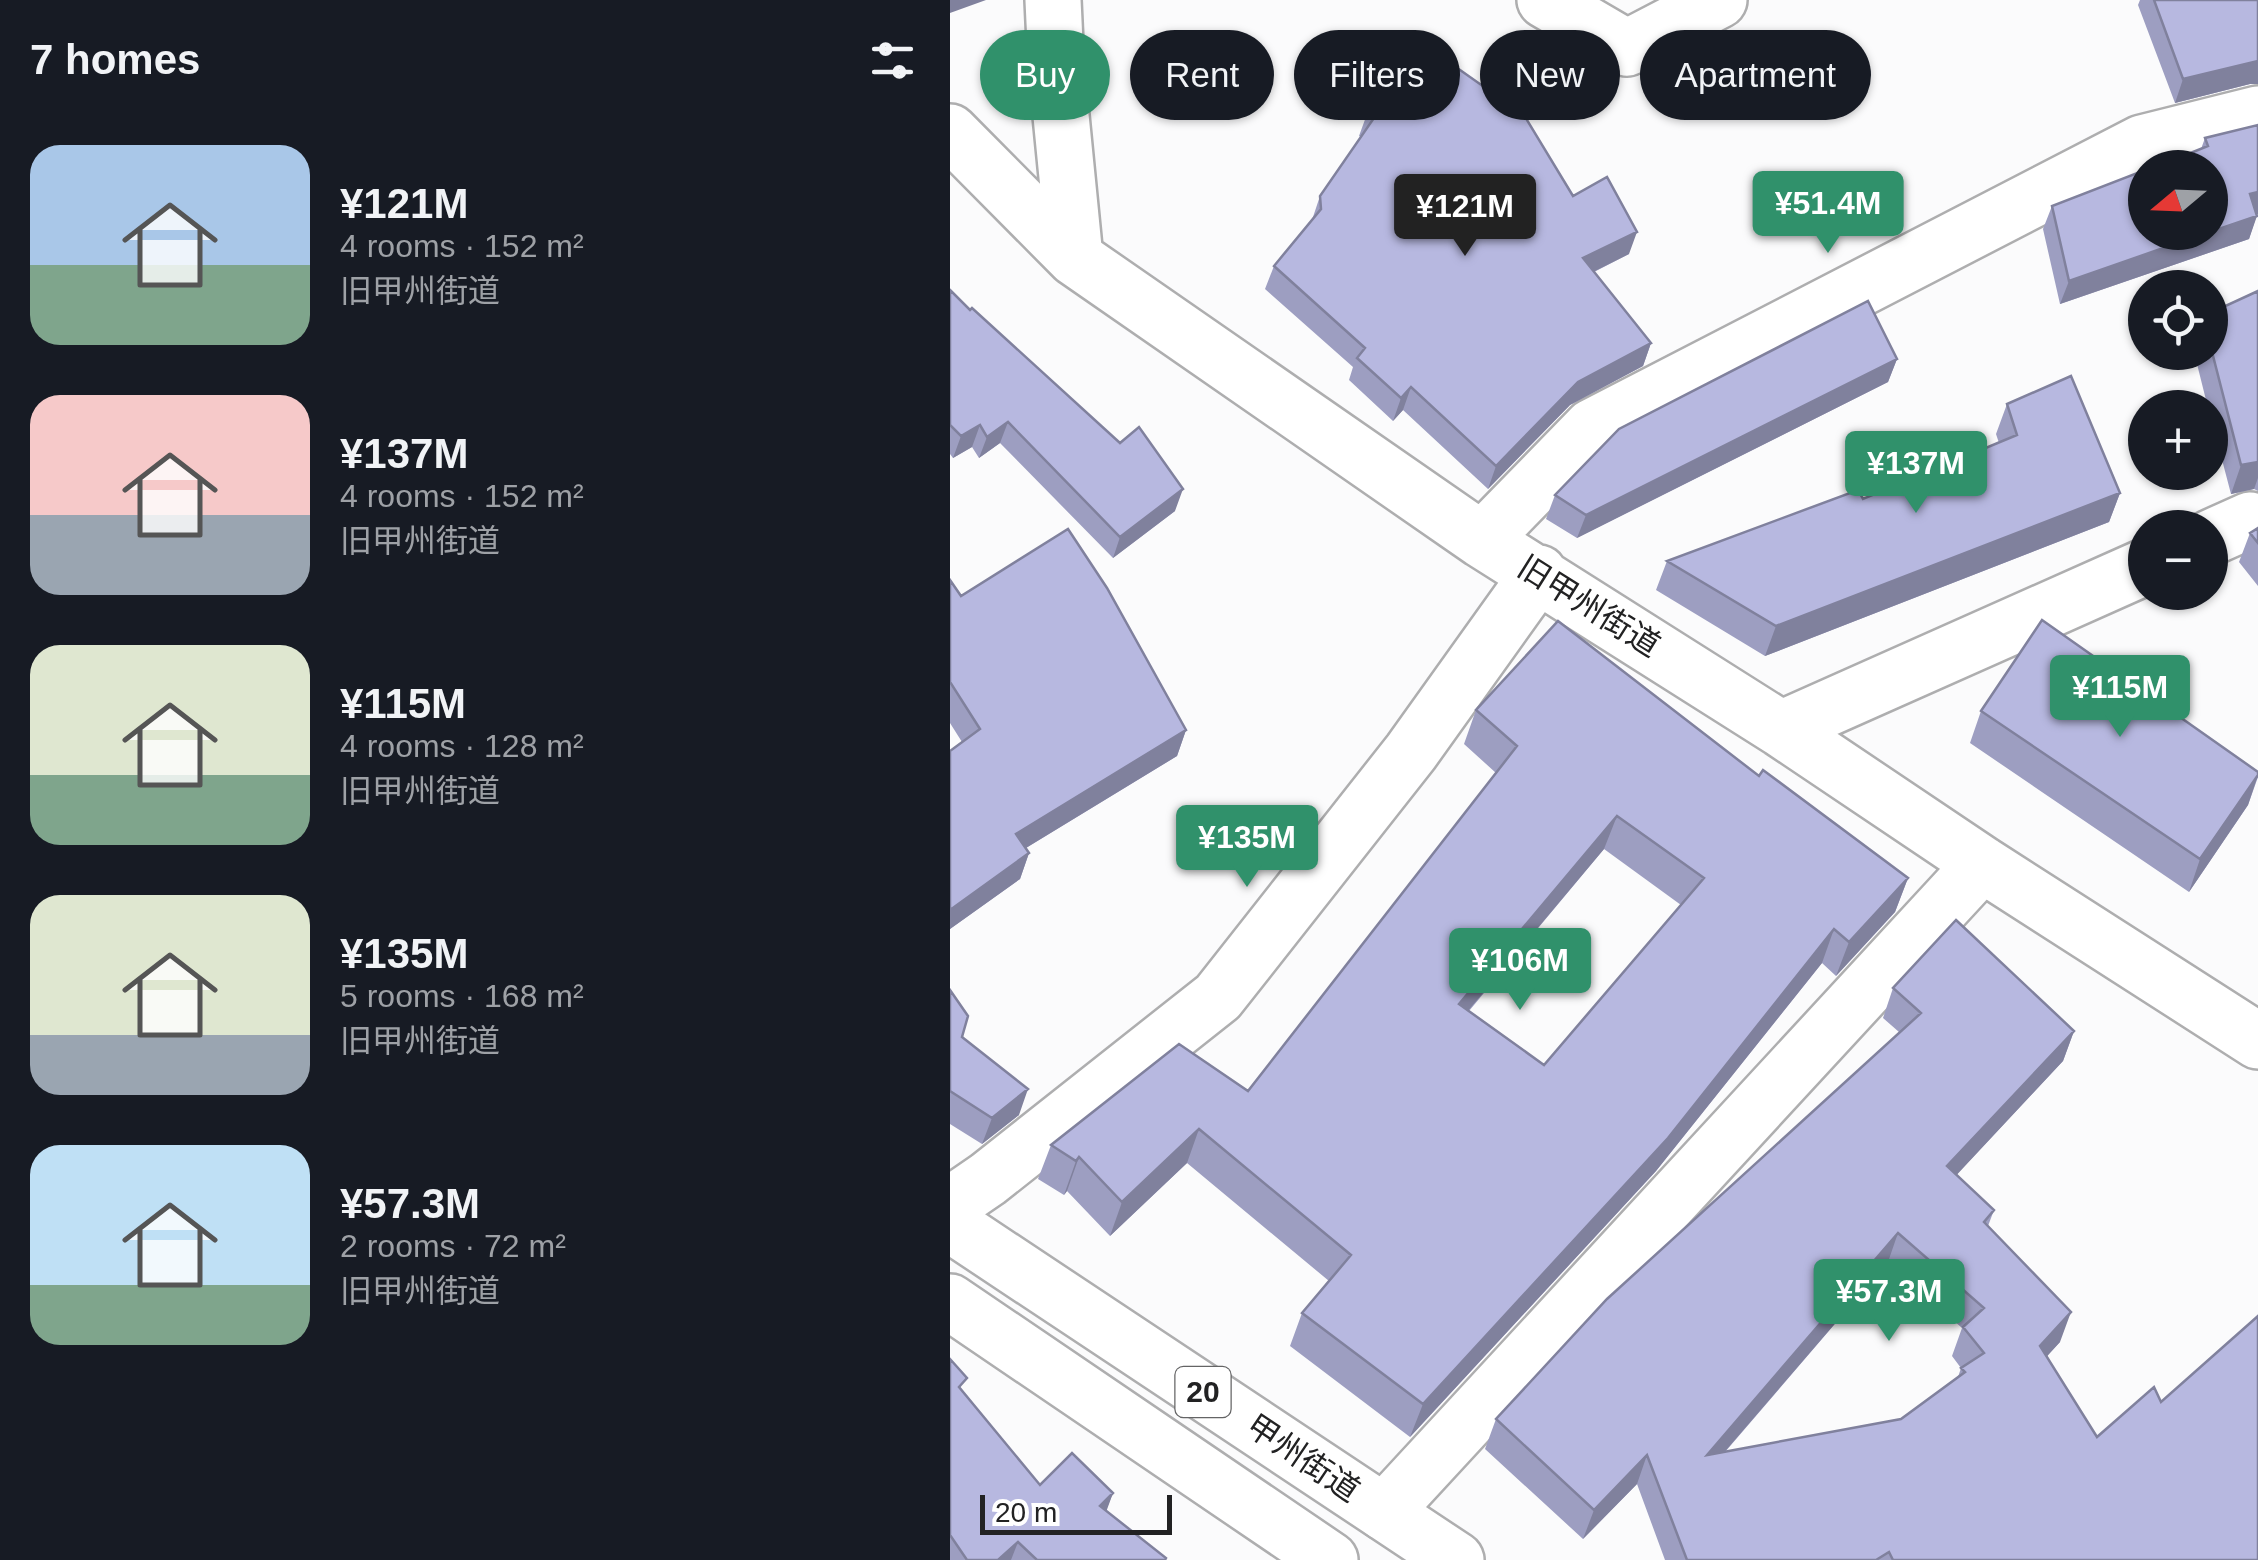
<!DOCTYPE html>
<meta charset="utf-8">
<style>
:root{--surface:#171b24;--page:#20242c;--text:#f1f3f6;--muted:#9ea1a6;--accent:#30916b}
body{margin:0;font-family:Helvetica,"Noto Sans JP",sans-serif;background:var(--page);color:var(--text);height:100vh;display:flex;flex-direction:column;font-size:38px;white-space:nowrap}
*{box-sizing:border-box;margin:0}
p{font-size:32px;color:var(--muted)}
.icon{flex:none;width:55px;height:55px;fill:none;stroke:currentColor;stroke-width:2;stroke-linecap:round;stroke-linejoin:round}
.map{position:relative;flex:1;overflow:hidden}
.sheet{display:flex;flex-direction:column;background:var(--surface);width:950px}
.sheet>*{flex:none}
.banner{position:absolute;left:30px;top:30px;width:950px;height:90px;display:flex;gap:20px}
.needle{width:65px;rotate:251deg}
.controls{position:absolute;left:1178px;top:150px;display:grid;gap:20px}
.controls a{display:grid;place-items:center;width:100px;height:100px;border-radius:50%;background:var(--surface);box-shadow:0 2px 8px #0004;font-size:50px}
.scale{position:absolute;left:30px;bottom:25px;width:192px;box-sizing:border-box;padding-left:10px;border:5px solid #222223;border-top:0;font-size:28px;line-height:35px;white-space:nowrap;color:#222223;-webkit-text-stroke:8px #fff;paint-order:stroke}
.price{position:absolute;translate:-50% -85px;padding:0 22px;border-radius:10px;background:var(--accent);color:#fff;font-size:32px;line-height:65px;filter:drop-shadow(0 2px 5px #0008)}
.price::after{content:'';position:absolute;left:50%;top:60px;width:30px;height:22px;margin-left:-15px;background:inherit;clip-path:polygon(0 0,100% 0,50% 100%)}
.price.selected{background:#222;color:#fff}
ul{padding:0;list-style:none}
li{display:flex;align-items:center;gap:30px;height:250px;padding:0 30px}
li span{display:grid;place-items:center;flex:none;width:280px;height:200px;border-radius:30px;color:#555}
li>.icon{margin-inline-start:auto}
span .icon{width:120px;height:120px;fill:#fffc;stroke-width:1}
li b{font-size:42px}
h2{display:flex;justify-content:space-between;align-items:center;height:120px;padding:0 30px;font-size:42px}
.pill{padding:0 35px;border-radius:45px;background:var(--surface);box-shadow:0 2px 8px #0004;font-size:35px;line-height:90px}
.pill.selected{background:var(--accent);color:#fff}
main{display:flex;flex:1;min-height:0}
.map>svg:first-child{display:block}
</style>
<main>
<section class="sheet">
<h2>7 homes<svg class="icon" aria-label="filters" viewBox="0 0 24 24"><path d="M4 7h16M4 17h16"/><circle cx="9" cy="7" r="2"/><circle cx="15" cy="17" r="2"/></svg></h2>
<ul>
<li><span style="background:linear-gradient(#a9c7e8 60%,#7fa58c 0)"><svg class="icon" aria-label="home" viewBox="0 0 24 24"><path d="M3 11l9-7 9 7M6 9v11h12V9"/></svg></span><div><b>¥121M</b><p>4 rooms · 152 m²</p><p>旧甲州街道</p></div></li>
<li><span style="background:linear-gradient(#f6c9c9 60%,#9aa5b1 0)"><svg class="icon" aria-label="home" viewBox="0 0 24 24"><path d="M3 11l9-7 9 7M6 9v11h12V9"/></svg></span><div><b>¥137M</b><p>4 rooms · 152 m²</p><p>旧甲州街道</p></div></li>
<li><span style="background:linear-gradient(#dfe7d0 65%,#7fa58c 0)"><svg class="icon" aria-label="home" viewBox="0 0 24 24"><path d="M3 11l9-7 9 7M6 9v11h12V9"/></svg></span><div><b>¥115M</b><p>4 rooms · 128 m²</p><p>旧甲州街道</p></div></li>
<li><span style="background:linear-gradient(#dfe7d0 70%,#9aa5b1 0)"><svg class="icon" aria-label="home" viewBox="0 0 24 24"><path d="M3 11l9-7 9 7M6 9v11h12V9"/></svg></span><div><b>¥135M</b><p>5 rooms · 168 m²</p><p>旧甲州街道</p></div></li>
<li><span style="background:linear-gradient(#bfe0f5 70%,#7fa58c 0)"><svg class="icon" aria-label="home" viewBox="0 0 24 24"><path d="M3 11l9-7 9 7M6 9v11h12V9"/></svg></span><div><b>¥57.3M</b><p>2 rooms · 72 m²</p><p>旧甲州街道</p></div></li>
</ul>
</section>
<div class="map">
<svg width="1308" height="1560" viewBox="0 0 1308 1560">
<rect width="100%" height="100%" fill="#fbfbfc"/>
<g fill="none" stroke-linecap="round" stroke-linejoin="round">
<defs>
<path id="minor" d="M103,0L106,65L125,258
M595,0L677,48L769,0
M0,132L125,258L532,540L831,729L1032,864L1308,1041
M1260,538L1300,520
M532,540L642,427L1192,143L1308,114
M831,729L1195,567
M0,1205L38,1179L268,997L461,752L589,573
M434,1512L1032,864"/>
<path id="highway" d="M0,1224L506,1560
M0,1302L380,1560"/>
</defs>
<use href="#minor" stroke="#aeaeaf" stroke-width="60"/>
<use href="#highway" stroke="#aeaeaf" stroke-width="60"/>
<use href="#minor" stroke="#fff" stroke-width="55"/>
<use href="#highway" stroke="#fff" stroke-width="55"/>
</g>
<path fill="#9d9ec1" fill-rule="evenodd" d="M1190,0H1308L1300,84L1225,103L1188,5Z
M417,114L623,196L679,254L644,272L701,343L693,366L620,405L538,489L453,410L443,421L399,380L403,367L315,289L324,266L362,220L370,196L411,137L409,136Z
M1255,138L1307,214L1299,239L1110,304L1093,229L1102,206L1251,149Z
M0,290L225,511L163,558L50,443L29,458L22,447L3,458L0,454Z
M1308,291V491L1304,489L1281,494L1260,414V408H1258L1244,352H1260V313Z
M947,359L938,382L627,538L596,519L605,495Z
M1057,404L1170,493L1159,522L815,656L706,590L717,561L913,499L1049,443L1046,434Z
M1308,528V586L1289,562L1300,533Z
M0,580L11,596L236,730L227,756L76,848L79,853L70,879L0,929V751L12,742L0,723Z
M526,710L809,776L958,878L945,912L886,976L872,963L706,1171L460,1437L340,1346L352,1313L379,1281L237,1163L160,1236L117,1191L114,1195L88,1179L101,1145L298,1091L546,773L514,744ZM654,849L731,905L594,1065L519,1011Z
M1031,711L1308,772V777L1298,805L1239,892L1020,743Z
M943,988L1124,1031L1113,1061L1006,1175L1044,1210L1038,1226L1110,1342L1096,1357L1147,1437L1211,1402L1308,1560H715L687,1484L633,1539L535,1449L546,1419L949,1032L933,1018ZM938,1262L1012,1328L1002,1356L1011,1368L1008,1377L951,1419L775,1452Z
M0,990L12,1037L69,1115L32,1144L0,1124Z
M0,1359L12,1391L90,1485L163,1493L156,1510L216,1560H0Z"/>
<path fill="#80819d" d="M0,0H36L0,13Z
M1308,61V84H1300L1225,103L1233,79Z
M1308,192V214L1292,217L1300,194Z
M1307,216L1299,239L1110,304L1119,281Z
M687,232L679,254L625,281L633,258Z
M701,343L693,366L620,405L538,489L546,466L628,382Z
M947,359L938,382L627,538L636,515Z
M461,387L453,410L443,421L451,398Z
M58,422L50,443L29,458L37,437Z
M30,425L22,447L3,458L11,436Z
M1308,462V478L1304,489L1281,494L1291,465Z
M233,489L225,511L163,558L170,537Z
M1170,493L1159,522L815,656L826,626Z
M236,730L227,756L56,860L66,834Z
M1308,775L1298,805L1239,892L1250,859Z
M667,816L654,849L496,1037L509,1004Z
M79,853L70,879L0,929V910Z
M958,878L945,912L886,976L899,942Z
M884,929L872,963L706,1171L460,1437L473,1404Z
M1124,1031L1113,1061L987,1196L997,1166Z
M78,1089L69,1115L32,1144L42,1118Z
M249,1129L237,1163L160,1236L172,1202Z
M129,1157L117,1191L114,1195L126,1161Z
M948,1233L938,1262L746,1485L757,1455Z
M1121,1312L1110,1342L1079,1376L1090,1346Z
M697,1455L687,1484L633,1539L644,1510Z
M163,1493L155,1515L150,1506Z
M68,1542L61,1560H48Z"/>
<path fill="#b7b8e0" stroke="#80819d" stroke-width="2.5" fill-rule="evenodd" d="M1204,0H1308V61L1233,79Z
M476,46L574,115L623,196L657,177L687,232L633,258L701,343L628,382L546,466L461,387L451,398L407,358L415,348L324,266L371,209L370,196L424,118L417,114Z
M1308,125V192L1300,194L1307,216L1260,232V168H1203L1258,146L1255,138Z
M1195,170V232H1259L1119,281L1102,206Z
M0,290L20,310L22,308L170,443L189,427L233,489L170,537L58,422L37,437L30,425L11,436L0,425Z
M1308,291V462L1291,465L1260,344V313Z
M918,301L947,359L636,515L605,495L669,429Z
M1121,376L1170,493L826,626L717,561L908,490L913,499L1067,435L1057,404Z
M1308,528V543L1300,533Z
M118,529L157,588L236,730L66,834L79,853L0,910V751L30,729L0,682V580L11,596Z
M1092,620L1308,772V775L1250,859L1031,711Z
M608,621L809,776L813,770L958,878L899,942L884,929L718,1138L473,1404L352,1313L401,1255L249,1129L172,1202L129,1157L126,1161L101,1145L229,1044L298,1091L567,746L526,710ZM667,816L754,878L594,1065L509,1004Z
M1006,920L1124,1031L997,1166L1044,1210L1034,1222L1121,1312L1090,1346L1147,1437L1204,1387L1211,1402L1308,1316V1560H943L939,1552L926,1560H737L697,1455L644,1510L546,1419L657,1299L971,1013L943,988ZM948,1233L1034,1308L1013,1327L1034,1353L1011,1368L1015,1372L951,1419L757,1455Z
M0,990L18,1016L12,1037L78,1089L42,1118L0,1091Z
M0,1359L17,1378L9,1387L90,1485L122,1453L163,1493L150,1506L216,1558L215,1560H87L68,1542L48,1560H17L0,1535Z"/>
<g text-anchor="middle" stroke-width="9" stroke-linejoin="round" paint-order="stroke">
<rect fill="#fff" stroke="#646465" stroke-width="2.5" x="225.5" y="1367" width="55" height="50" rx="8"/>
<g font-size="30" font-weight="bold" fill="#222223">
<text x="253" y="1402">20</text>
</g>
<g font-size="32" fill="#222223" stroke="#fff">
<text transform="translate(639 606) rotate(32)" y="11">旧甲州街道</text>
<text transform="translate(353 1458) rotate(34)" y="11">甲州街道</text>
</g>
</g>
</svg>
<div class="controls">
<a><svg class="needle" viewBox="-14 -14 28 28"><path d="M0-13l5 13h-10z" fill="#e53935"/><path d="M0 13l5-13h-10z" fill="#9ea1a6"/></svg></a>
<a><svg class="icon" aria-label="locate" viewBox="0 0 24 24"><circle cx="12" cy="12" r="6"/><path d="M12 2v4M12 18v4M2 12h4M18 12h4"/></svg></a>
<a>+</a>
<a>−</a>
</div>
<div class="scale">20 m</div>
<b class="price" style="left:878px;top:256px">¥51.4M</b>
<b class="price selected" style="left:515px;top:259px">¥121M</b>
<b class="price" style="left:966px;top:516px">¥137M</b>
<b class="price" style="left:1170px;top:740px">¥115M</b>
<b class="price" style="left:297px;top:890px">¥135M</b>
<b class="price" style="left:570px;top:1013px">¥106M</b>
<b class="price" style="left:939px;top:1344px">¥57.3M</b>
<div class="banner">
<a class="pill selected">Buy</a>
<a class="pill">Rent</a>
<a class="pill">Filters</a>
<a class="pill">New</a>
<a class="pill">Apartment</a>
</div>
</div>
</main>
